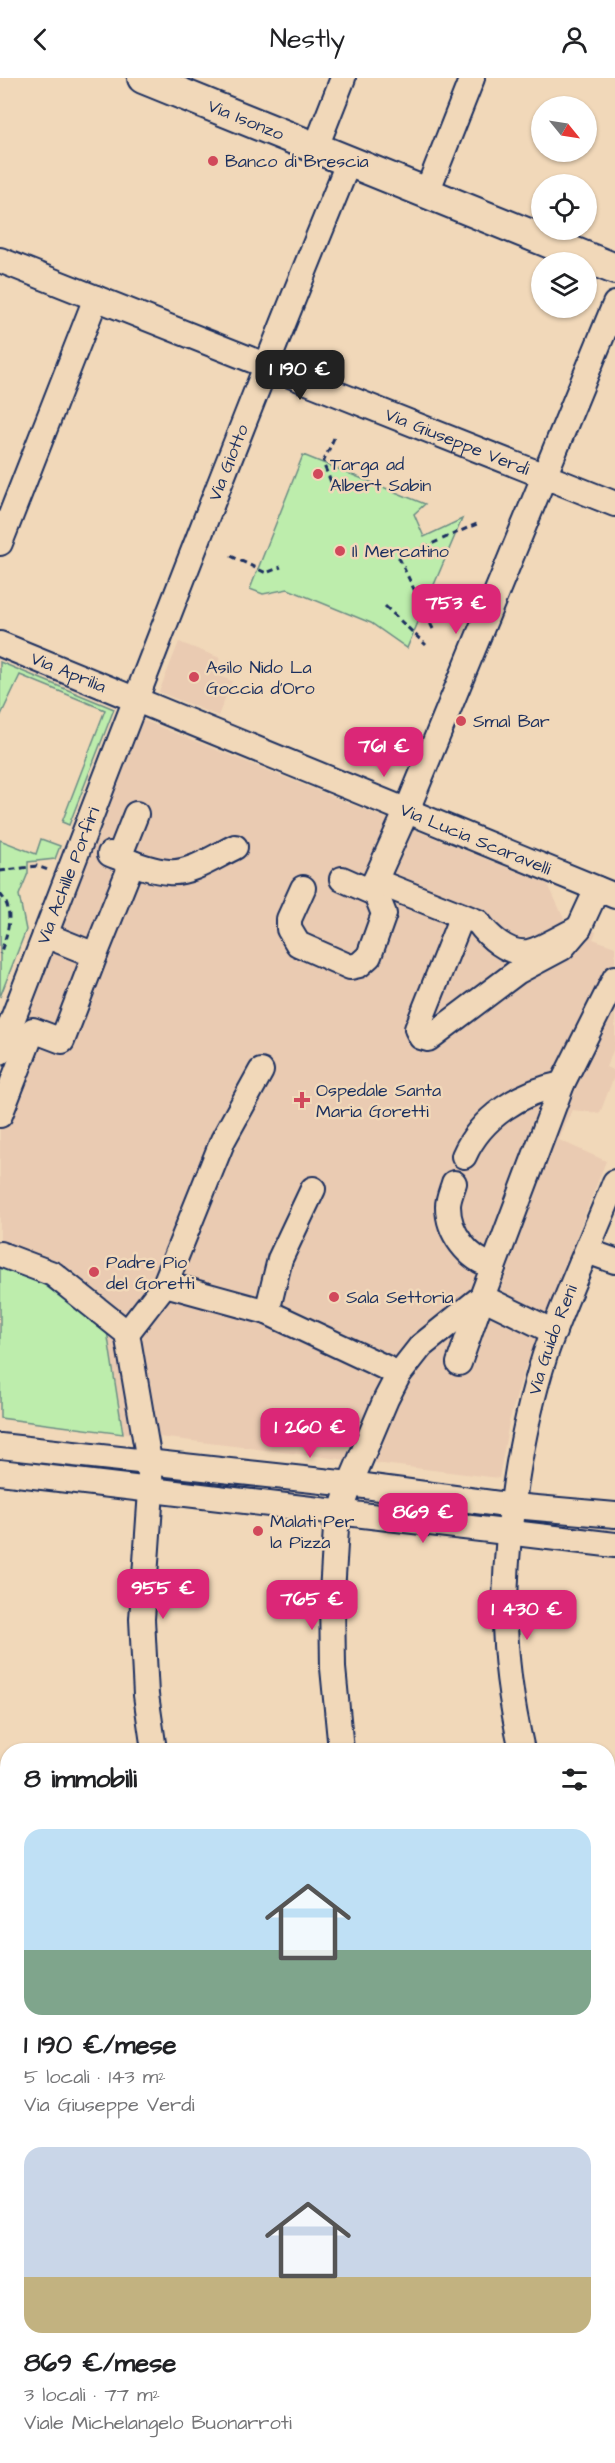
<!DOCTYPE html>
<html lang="it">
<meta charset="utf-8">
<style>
:root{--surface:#fff;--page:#f2f2f2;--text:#202124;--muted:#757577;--accent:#db2777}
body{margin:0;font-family:"Architects Daughter",sans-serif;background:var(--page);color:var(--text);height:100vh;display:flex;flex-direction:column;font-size:22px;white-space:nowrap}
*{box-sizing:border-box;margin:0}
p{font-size:20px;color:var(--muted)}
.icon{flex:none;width:33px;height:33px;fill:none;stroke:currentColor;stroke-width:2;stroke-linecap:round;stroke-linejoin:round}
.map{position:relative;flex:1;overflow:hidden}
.drawer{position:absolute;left:0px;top:1665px;width:615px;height:720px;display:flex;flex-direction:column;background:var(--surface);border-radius:24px 24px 0 0;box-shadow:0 2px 4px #0004}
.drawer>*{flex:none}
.needle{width:39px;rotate:120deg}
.controls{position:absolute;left:531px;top:18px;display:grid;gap:12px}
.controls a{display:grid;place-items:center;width:66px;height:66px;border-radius:50%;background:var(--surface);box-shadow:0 2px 4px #0004;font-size:30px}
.price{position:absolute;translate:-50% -51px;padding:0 14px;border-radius:12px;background:var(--accent);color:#fff;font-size:20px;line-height:39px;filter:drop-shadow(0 2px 3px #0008)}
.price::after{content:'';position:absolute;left:50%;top:36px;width:18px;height:14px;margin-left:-9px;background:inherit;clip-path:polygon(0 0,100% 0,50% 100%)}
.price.on{background:#222;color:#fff}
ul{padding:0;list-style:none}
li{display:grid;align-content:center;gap:12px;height:318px;padding:0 24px}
li span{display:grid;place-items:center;height:186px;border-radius:18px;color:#555}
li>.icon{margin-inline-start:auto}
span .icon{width:108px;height:108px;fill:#fffc;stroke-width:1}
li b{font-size:26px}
h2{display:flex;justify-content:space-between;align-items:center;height:72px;padding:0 24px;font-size:26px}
header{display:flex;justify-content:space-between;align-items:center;height:78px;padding:0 24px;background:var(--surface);font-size:27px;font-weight:600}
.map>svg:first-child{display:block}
</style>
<header><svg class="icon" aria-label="back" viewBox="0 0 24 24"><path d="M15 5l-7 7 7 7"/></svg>Nestly<svg class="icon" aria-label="person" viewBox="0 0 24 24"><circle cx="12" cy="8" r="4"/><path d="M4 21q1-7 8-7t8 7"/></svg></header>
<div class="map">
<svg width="615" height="2385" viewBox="0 0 615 2385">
<rect width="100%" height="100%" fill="#f1d8b9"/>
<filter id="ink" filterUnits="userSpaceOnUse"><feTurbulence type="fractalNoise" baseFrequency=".0167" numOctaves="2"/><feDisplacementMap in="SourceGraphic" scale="12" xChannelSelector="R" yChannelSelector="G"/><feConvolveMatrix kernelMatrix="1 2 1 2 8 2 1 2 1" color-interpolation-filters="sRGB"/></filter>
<g filter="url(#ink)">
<path fill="#eacbb2" d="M179,564L220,580L214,596L232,603L218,638L159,614Z
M143,642L548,806L565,843L596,854L593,861L615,869V968L606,989L615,993V996L600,1035L572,1032L559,1062L606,1083L524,1293L509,1344L499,1400L0,1340V1013Z"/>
<path fill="#bdedac" stroke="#6c8e85" stroke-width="1.5" d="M303,377L425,426L414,436L424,459L462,441L407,570L371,545L288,511L263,516L250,511Z
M0,584L114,631L69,747L62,744L105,632L20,597L0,639Z
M41,761L60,768L55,781L28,784V795L19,817L26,852L0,919V762L36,776Z
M0,1188L39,1203L107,1253L123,1356L0,1340Z
M615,1973V2171L608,2164V1978Z"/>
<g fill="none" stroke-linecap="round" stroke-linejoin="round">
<defs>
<g id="minor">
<path d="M316,69L343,0"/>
<path d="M427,114L472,0"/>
<path id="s1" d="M0,182L615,426"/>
<path d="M0,465L96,220"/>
<path id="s2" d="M0,566L615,818"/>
<path d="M110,776C129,783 149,793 169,794C190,796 216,778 235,769"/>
<path d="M119,779L136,736"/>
<path d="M342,801L376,816"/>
<path d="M303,810L289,841V851L298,866L350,889L359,887L369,878L384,836L376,816L375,803"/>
<path d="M462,838L417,951L421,959L428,961L517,894L562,870L579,850L597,811"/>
<path d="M579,850C567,856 538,873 528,874C508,877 488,858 478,844L375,803L407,732L615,226"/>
<path d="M95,877L132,785"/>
<path id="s3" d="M0,974C115,676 228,378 349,83"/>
<path d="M0,1037L33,952L62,963L95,877L45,857"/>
<path d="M464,1078C481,1039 521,1014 562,1006"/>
<path d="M454,1105C452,1112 448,1121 448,1128C448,1155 468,1181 493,1188"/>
<path d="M587,1173L615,1183"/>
<path d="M0,1176L53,1196L127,1255L149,1383L151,1413L142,1541L146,1617L154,1672"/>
<path d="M165,1206L223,1062L261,993"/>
<path d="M267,1234L280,1181L313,1111"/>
<path d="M127,1255L165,1206L267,1234L399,1296"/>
<path d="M459,1285L482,1219L554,1254"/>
<path d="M0,1368L350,1406L514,1428L615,1437"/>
<path d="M0,1394L615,1467"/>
<path d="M341,1672L333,1590L332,1515L336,1450L350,1406L386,1321L399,1296L421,1268L482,1219L562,1006L615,900"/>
<path id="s4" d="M522,1672C512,1628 505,1583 505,1537C505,1455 520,1355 545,1277C565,1219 592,1162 615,1104"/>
<path d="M608,1902L615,1916"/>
<path d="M0,1954L8,1975"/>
<path d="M608,2212L615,2219"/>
<path d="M37,2378L42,2385"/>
<path d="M245,2378L251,2385"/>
<path d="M520,2378L529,2385"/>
</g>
<g id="major">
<path id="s5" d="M143,0L615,191"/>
<path d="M608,1947L615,1943"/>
<path d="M0,2323L8,2318"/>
</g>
</defs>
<use href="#minor" stroke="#1b2f5e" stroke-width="28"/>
<use href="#major" stroke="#1b2f5e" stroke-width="34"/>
<path stroke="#1b2f5e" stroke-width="3" stroke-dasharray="6 4.5" stroke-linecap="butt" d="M334,360L323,385L334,411
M231,478L266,495L281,489
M385,528L426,567
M433,551L399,480L479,445
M0,793L37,788L48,792
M0,816C16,833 7,857 0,876"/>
<use href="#minor" stroke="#f1d8b9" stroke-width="24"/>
<use href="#major" stroke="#f1d8b9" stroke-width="30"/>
</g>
</g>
<g fill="#d1495b" stroke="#f1d8b9" stroke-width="2">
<circle cx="213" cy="83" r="6"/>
<circle cx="318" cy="396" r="6"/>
<circle cx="340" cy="473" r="6"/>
<circle cx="194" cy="599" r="6"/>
<circle cx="461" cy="643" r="6"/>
<path d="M299 1013h6v6h6v6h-6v6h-6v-6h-6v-6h6z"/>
<circle cx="94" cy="1194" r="6"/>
<circle cx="334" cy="1219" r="6"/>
<circle cx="258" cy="1453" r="6"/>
</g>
<g text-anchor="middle" stroke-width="5" stroke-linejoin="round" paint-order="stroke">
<g font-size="18" fill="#1b2f5e" stroke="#f1d8b9">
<text dy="6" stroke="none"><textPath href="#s5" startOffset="111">Via Isonzo</textPath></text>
<text dy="6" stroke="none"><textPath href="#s1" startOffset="492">Via Giuseppe Verdi</textPath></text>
<text dy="6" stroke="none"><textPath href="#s3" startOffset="632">Via Giotto</textPath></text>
<text dy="6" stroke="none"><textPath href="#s2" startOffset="74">Via Aprilia</textPath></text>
<text dy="6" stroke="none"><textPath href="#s2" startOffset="514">Via Lucia Scaravelli</textPath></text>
<text dy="6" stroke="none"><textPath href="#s3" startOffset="189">Via Achille Porfiri</textPath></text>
<text dy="6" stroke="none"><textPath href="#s4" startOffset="417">Via Guido Reni</textPath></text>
</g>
<g font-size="18" fill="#1b2f5e" stroke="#f1d8b9" text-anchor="start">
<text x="225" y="89">Banco di Brescia</text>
<text x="330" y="392">Targa ad<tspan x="330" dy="21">Albert Sabin</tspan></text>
<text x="352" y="479">Il Mercatino</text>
<text x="206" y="595">Asilo Nido La<tspan x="206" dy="21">Goccia d'Oro</tspan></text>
<text x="473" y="649">Smal Bar</text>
<text x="316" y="1018">Ospedale Santa<tspan x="316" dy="21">Maria Goretti</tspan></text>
<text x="106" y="1190">Padre Pio<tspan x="106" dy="21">del Goretti</tspan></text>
<text x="346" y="1225">Sala Settoria</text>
<text x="270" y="1449">Malati Per<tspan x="270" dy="21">la Pizza</tspan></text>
</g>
</g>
</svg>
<div class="controls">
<a><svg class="needle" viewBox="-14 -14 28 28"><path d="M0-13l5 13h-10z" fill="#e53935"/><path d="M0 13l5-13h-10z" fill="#757577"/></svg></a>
<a><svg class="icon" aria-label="locate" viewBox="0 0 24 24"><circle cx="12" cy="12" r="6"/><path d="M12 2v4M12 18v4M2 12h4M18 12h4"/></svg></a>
<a><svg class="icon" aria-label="layers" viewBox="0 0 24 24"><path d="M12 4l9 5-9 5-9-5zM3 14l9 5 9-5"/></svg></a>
</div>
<b class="price on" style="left:300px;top:323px">1 190 €</b>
<b class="price" style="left:456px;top:557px">753 €</b>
<b class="price" style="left:384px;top:700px">761 €</b>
<b class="price" style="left:310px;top:1381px">1 260 €</b>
<b class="price" style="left:423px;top:1466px">869 €</b>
<b class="price" style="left:163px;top:1542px">955 €</b>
<b class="price" style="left:312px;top:1553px">765 €</b>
<b class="price" style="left:527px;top:1563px">1 430 €</b>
<section class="drawer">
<h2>8 immobili<svg class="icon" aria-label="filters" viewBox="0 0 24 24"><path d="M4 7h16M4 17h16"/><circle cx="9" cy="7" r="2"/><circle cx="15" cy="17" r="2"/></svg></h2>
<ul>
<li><span style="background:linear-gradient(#bfe0f5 65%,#7fa58c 0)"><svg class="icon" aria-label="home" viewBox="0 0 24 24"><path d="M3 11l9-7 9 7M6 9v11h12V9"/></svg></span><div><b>1 190 €/mese</b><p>5 locali · 143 m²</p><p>Via Giuseppe Verdi</p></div></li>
<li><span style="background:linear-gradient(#c9d6e8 70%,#c2b280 0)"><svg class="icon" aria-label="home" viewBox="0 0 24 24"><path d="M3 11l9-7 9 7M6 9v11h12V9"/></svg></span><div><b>869 €/mese</b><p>3 locali · 77 m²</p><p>Viale Michelangelo Buonarroti</p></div></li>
</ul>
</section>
</div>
